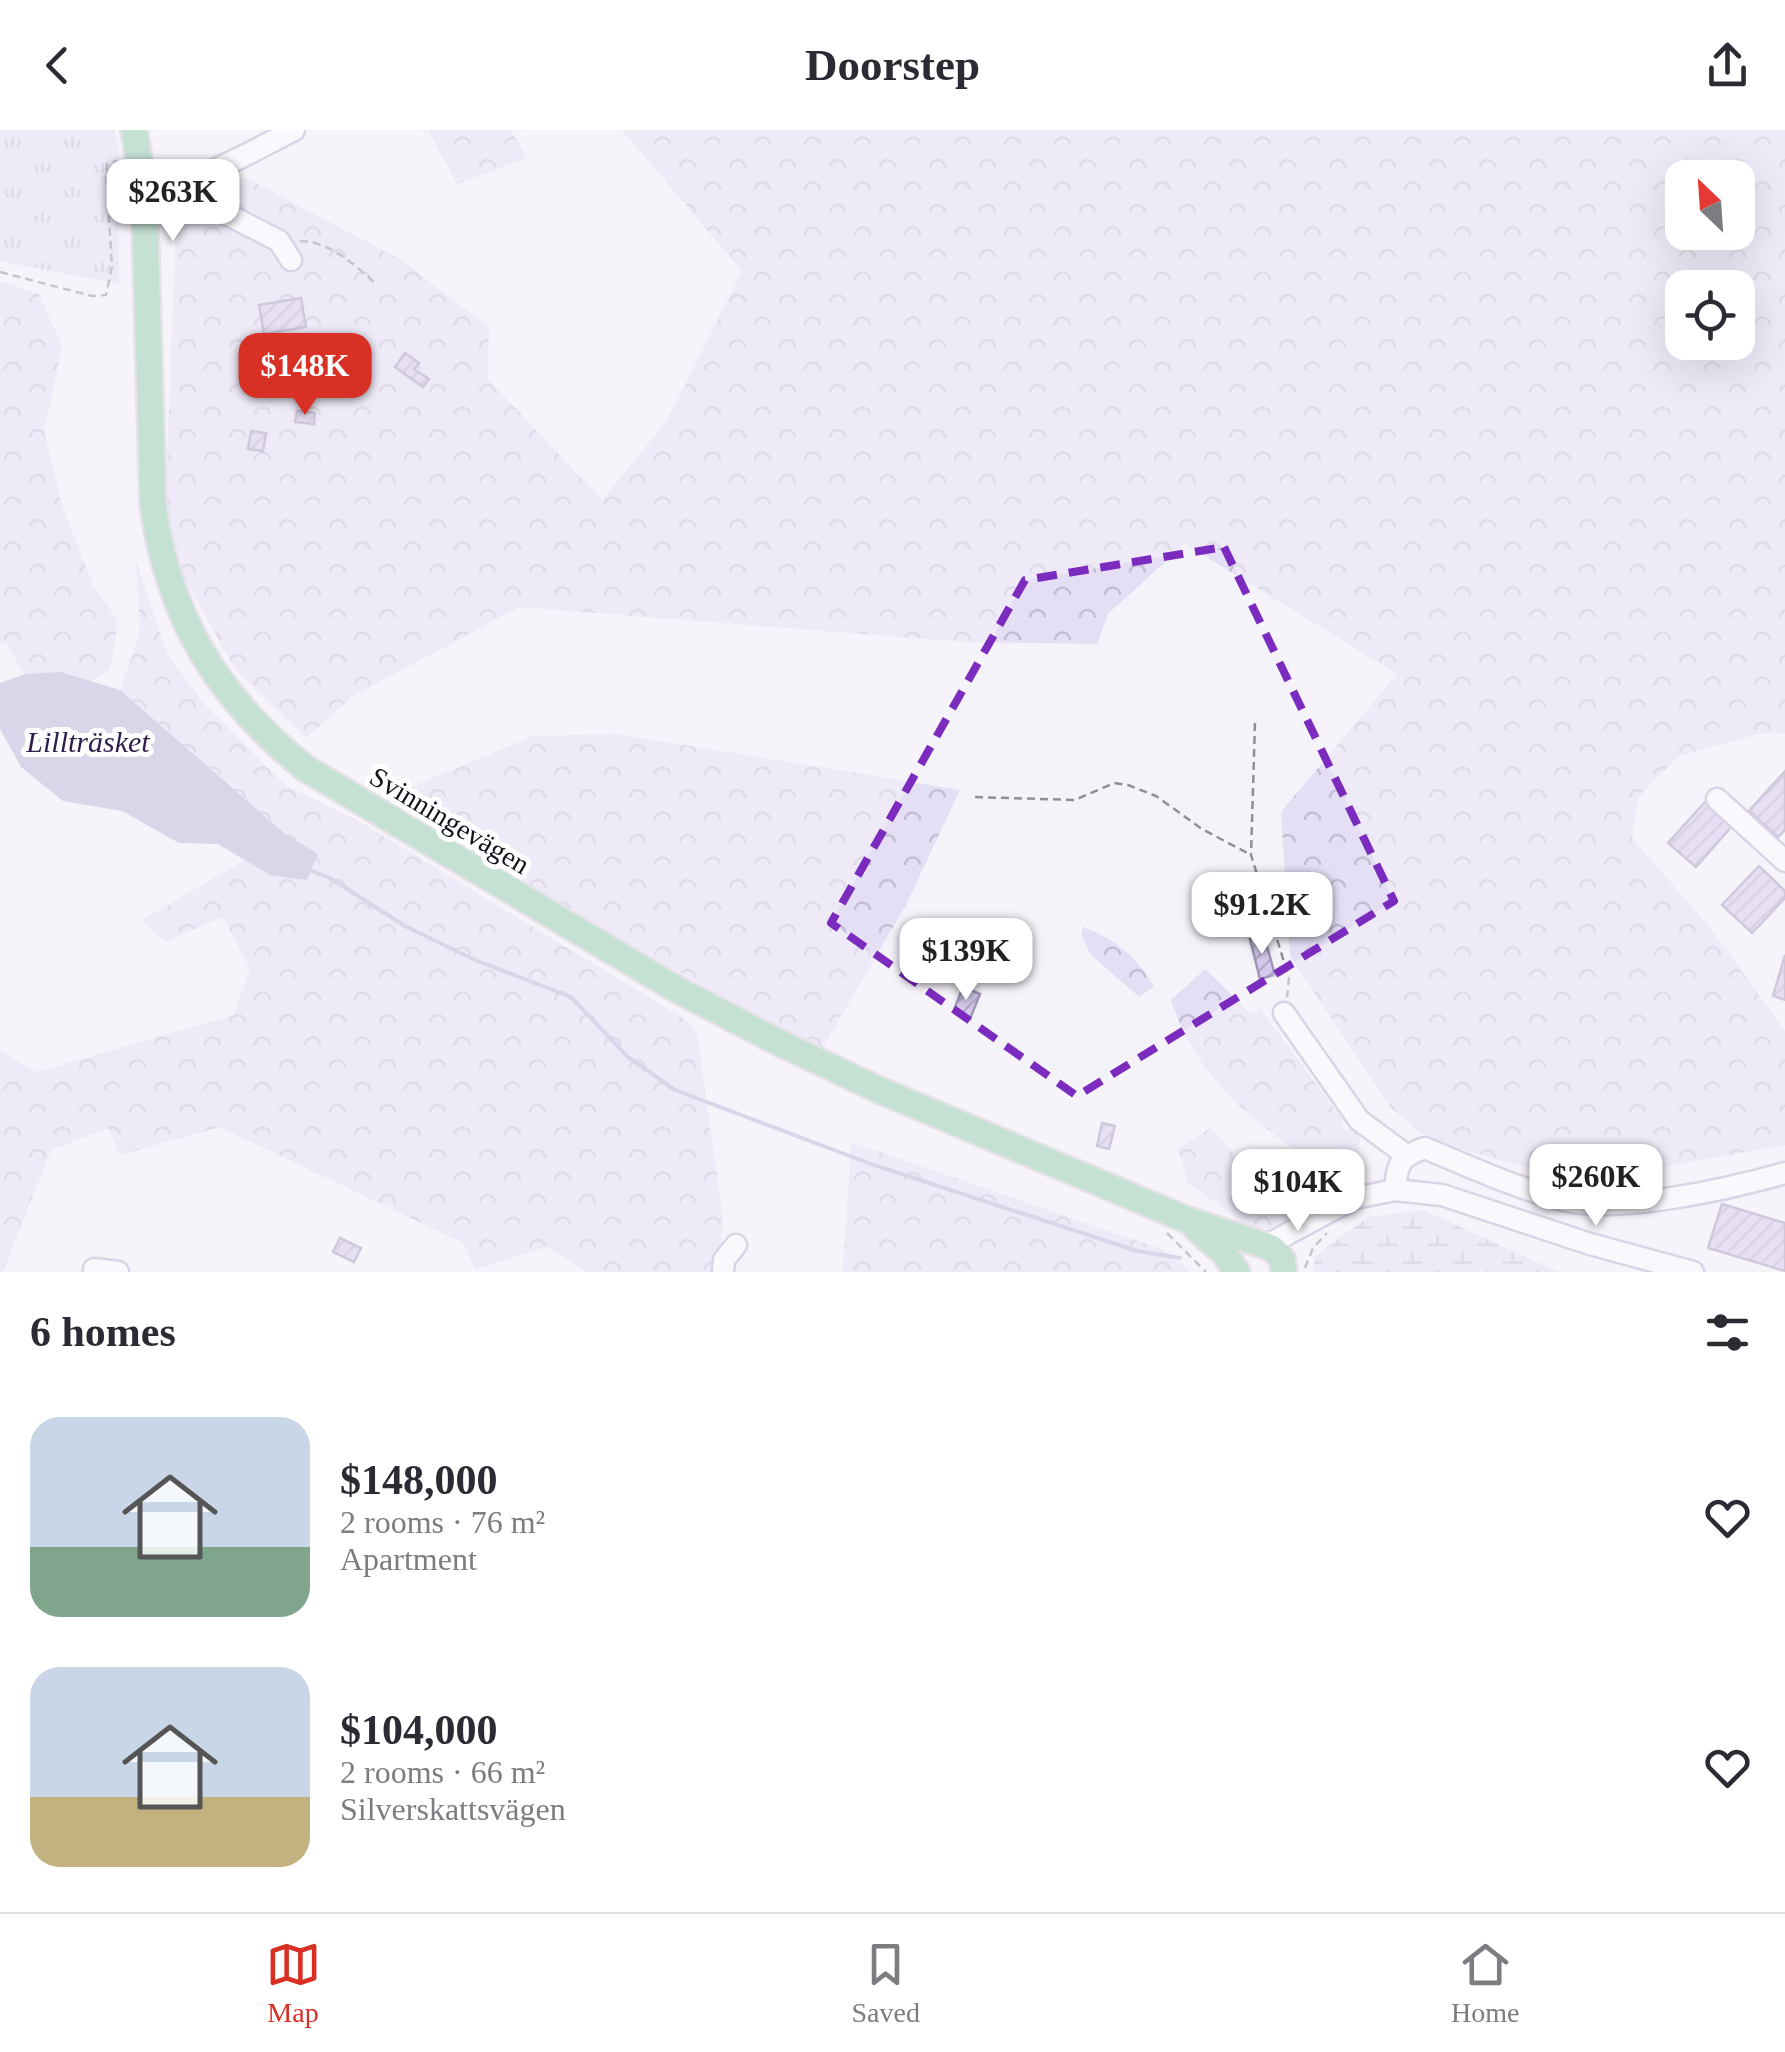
<!DOCTYPE html>
<meta charset="utf-8">
<style>
:root{--surface:#fff;--page:#f7f7f7;--text:#2b2b33;--muted:#7c7c81;--line:#e1e1e2;--accent:#d93025}
body{margin:0;font-family:"Times New Roman",serif;background:var(--page);color:var(--text);height:100vh;display:flex;flex-direction:column;font-size:38px;white-space:nowrap}
*{box-sizing:border-box;margin:0}
p{font-size:32px;color:var(--muted)}
.icon{flex:none;width:55px;height:55px;fill:none;stroke:currentColor;stroke-width:2;stroke-linecap:round;stroke-linejoin:round}
.map{position:relative;height:1142px;overflow:hidden}
.panel{display:flex;flex-direction:column;background:var(--surface);flex:1}
.panel>*{flex:none}
.needle{width:65px;rotate:335deg}
.tools{position:absolute;left:1665px;top:30px;display:grid;gap:20px}
.tools a{display:grid;place-items:center;width:90px;height:90px;border-radius:20px;background:var(--surface);box-shadow:0 10px 40px #0002;font-size:50px}
.price{position:absolute;translate:-50% -85px;padding:0 22px;border-radius:20px;background:#fff;color:#222;font-size:32px;line-height:65px;filter:drop-shadow(0 2px 5px #0008)}
.price::after{content:'';position:absolute;left:50%;top:60px;width:30px;height:22px;margin-left:-15px;background:inherit;clip-path:polygon(0 0,100% 0,50% 100%)}
.price.active{background:var(--accent);color:#fff}
ul{padding:0;list-style:none}
li{display:flex;align-items:center;gap:30px;height:250px;padding:0 30px}
li span{display:grid;place-items:center;flex:none;width:280px;height:200px;border-radius:30px;color:#555}
li>.icon{margin-inline-start:auto}
span .icon{width:120px;height:120px;fill:#fffc;stroke-width:1}
li b{font-size:42px}
h2{display:flex;justify-content:space-between;align-items:center;height:120px;padding:0 30px;font-size:42px}
header{display:flex;justify-content:space-between;align-items:center;height:130px;padding:0 30px;background:var(--surface);font-size:45px;font-weight:700}
.dock{display:flex;justify-content:space-around;align-items:center;height:140px;border-top:2px solid var(--line);background:var(--surface);font-size:28px;color:var(--muted)}
.dock a{display:grid;justify-items:center;gap:5px}
.dock .active{color:var(--accent)}
.map>svg:first-child{display:block}
</style>
<header><svg class="icon" aria-label="back" viewBox="0 0 24 24"><path d="M15 5l-7 7 7 7"/></svg>Doorstep<svg class="icon" aria-label="share" viewBox="0 0 24 24"><path d="M12 15V3M7 8l5-5 5 5M5 13v7h14v-7"/></svg></header>
<div class="map">
<svg width="1785" height="1142" viewBox="0 0 1785 1142">
<defs>
<pattern id="grass-tufts" width="24" height="20" patternUnits="userSpaceOnUse" patternTransform="scale(2.5)"><rect width="24" height="20" fill="#e5dff6"/><path d="M3 7l-1-3M5 7V3M7 7l1-3M15 17l-1-3M17 17v-4M19 17l1-3" fill="none" stroke="#c4bed2"/></pattern>
<pattern id="forest-crowns" width="20" height="18" patternUnits="userSpaceOnUse" patternTransform="scale(2.5)"><rect width="20" height="18" fill="#e5dff6"/><path d="M2 6a3 3 0 1 1 6 0M12 15a3 3 0 1 1 6 0" fill="none" stroke="#c4bed2"/></pattern>
<pattern id="wetland-marsh" width="20" height="14" patternUnits="userSpaceOnUse" patternTransform="scale(2.5)"><rect width="20" height="14" fill="#e5dff6"/><path d="M1 5h8M5 5V1M11 12h8M15 12V8" fill="none" stroke="#c4bed2"/></pattern>
<pattern id="building-hatch" width="6" height="6" patternUnits="userSpaceOnUse" patternTransform="scale(2.5)"><rect width="6" height="6" fill="#d5cbee"/><path d="M-1 1l2-2M0 6l6-6M5 7l2-2" fill="none" stroke="#b6adcc"/></pattern>
</defs>
<rect width="100%" height="100%" fill="#f5f3fa"/>
<path fill="url(#grass-tufts)" d="M0,0H114L119,19V154L0,131Z"/>
<path fill="url(#forest-crowns)" fill-rule="evenodd" d="M428,0H511L527,28L457,54Z
M622,0H1785V603L1758,604L1679,626L1638,667L1632,708L1712,800L1785,901V1015L1595,1049L1546,1043L1432,1011L1391,978L1290,826L1281,682L1397,544L1185,414L1108,484L1097,514L964,512L520,477L353,566L306,608L235,539L164,412L176,96L184,74L246,48L400,129L489,197L487,248L602,370L667,291L742,141ZM1682,48H1738V102H1682ZM1682,158H1738V212H1682Z
M0,151L39,164L62,217L44,302L63,379L93,455L118,491L110,538L93,551L61,542L25,544L6,514L0,513Z
M136,431L167,524L205,575L286,656L357,690L683,888L697,902L723,1089L719,1142H588L546,1117L475,1139L463,1113L220,997L120,1025L108,998L51,1020L3,1142H0V921L37,942L234,885L250,839L223,787L165,812L142,790L245,730L270,745L318,724L284,703L120,560L140,502Z
M616,604L960,660L907,773L821,921L373,673L533,606Z
M1083,797C1116,810 1137,826 1154,857L1139,867L1091,825L1081,805Z
M1205,839L1251,884L1260,878L1341,988L1344,1000L1361,998L1358,1033L1343,1052C1269,1003 1199,958 1171,870Z
M1211,998L1239,1030L1292,1059L1303,1079L1275,1098L1253,1099L1188,1053L1178,1018Z
M851,1012L1164,1120L1191,1142H843Z"/>
<path fill="url(#wetland-marsh)" d="M1424,1080L1548,1137L1560,1142H1313L1315,1126L1368,1087Z"/>
<path fill="#bbb1d4" d="M61,542L120,560L284,703L318,724L307,750L270,745L218,714L179,713L122,681L63,671L21,637L0,599V553L25,544Z"/>
<g fill="none" stroke-linecap="round" stroke-linejoin="round">
<path stroke="#bbb1d4" stroke-width="4" d="M307,739L330,748L405,796L475,830L571,867L628,927L675,960L871,1034L1137,1121L1180,1128"/>
</g>
<path fill="url(#building-hatch)" stroke="#a097b6" stroke-width="2.5" d="M301,168L306,197L264,204L259,175Z
M405,223L419,233L414,239L429,249L423,257L395,237Z
M297,281L315,283L314,294L295,292Z
M251,301L266,303L263,321L248,319Z
M1785,641V700L1778,707L1749,681Z
M1705,672L1732,696L1696,737L1668,713Z
M1759,736L1785,761V768L1752,803L1722,775Z
M1264,805L1275,845L1260,849L1250,809Z
M1785,825V870L1773,866Z
M963,857L980,864L970,889L953,882Z
M1102,993L1115,996L1109,1019L1097,1016Z
M1722,1074L1785,1093V1141L1708,1118Z
M340,1108L361,1118L354,1132L333,1122Z"/>
<g fill="none" stroke-linecap="round" stroke-linejoin="round">
<defs>
<path id="minor" d="M183,50L188,64L279,111L291,130
M144,58C191,58 252,21 294,0
M1717,669L1785,731
M1284,883L1359,990L1406,1025
M1395,1060C1397,1034 1400,1026 1425,1018C1470,1037 1516,1058 1563,1070C1618,1084 1729,1059 1785,1043
M1265,1116L1355,1068L1395,1060L1442,1065L1590,1114L1693,1142
M94,1139L118,1142
M723,1142L724,1130L736,1115"/>
<path id="major" d="M134,0L144,58L153,374C168,487 217,567 305,638L676,859L778,912L879,960L1185,1089L1272,1118L1282,1129L1284,1142
M1197,1099L1224,1123L1237,1142"/>
</defs>
<use href="#minor" stroke="#b9afcf" stroke-width="25"/>
<use href="#major" stroke="#d0cfd1" stroke-width="30"/>
<path stroke="#918e97" stroke-width="2.5" stroke-dasharray="8 5" stroke-linecap="butt" d="M300,111C329,111 355,135 375,153
M0,142L92,166L106,165L112,137L106,42L107,34L117,31
M1255,593L1251,725L1289,848L1287,867
M975,667L1075,670L1114,653L1128,655L1156,666L1202,699L1251,725
M1167,1103L1206,1142
M1305,1138L1313,1118L1327,1103"/>
<use href="#minor" stroke="#fff" stroke-width="20"/>
<use href="#major" stroke="#88cda6" stroke-width="25"/>
</g>
<path d="M0 0H1785V1142H0ZM1224,417L1394,771L1077,966L831,793L1025,450Z" fill="#f5f3fa" fill-opacity=".55" fill-rule="evenodd"/>
<path fill="none" stroke="#7b2cbf" stroke-width="8" stroke-dasharray="20 12" stroke-linejoin="round" d="M1224,417L1394,771L1077,966L831,793L1025,450Z"/>
<g text-anchor="middle" stroke-width="10" stroke-linejoin="round" paint-order="stroke">
<g font-size="28" fill="#14101b" stroke="#fff">
<text transform="translate(450 690) rotate(31)" y="10">Svinningevägen</text>
</g>
<g font-size="30" font-style="italic" fill="#2f1e4b" stroke="#fff">
<text x="88" y="622">Lillträsket</text>
</g>
</g>
</svg>
<div class="tools">
<a><svg class="needle" viewBox="-14 -14 28 28"><path d="M0-13l5 13h-10z" fill="#e53935"/><path d="M0 13l5-13h-10z" fill="#7c7c81"/></svg></a>
<a><svg class="icon" aria-label="locate" viewBox="0 0 24 24"><circle cx="12" cy="12" r="6"/><path d="M12 2v4M12 18v4M2 12h4M18 12h4"/></svg></a>
</div>
<b class="price" style="left:173px;top:114px">$263K</b>
<b class="price active" style="left:305px;top:288px">$148K</b>
<b class="price" style="left:1262px;top:827px">$91.2K</b>
<b class="price" style="left:966px;top:873px">$139K</b>
<b class="price" style="left:1596px;top:1099px">$260K</b>
<b class="price" style="left:1298px;top:1104px">$104K</b>
</div>
<section class="panel">
<h2>6 homes<svg class="icon" aria-label="filters" viewBox="0 0 24 24"><path d="M4 7h16M4 17h16"/><circle cx="9" cy="7" r="2"/><circle cx="15" cy="17" r="2"/></svg></h2>
<ul>
<li><span style="background:linear-gradient(#c9d6e8 65%,#7fa58c 0)"><svg class="icon" aria-label="home" viewBox="0 0 24 24"><path d="M3 11l9-7 9 7M6 9v11h12V9"/></svg></span><div><b>$148,000</b><p>2 rooms · 76 m²</p><p>Apartment</p></div><svg class="icon" aria-label="heart" viewBox="0 0 24 24"><path d="M12 20l-8-8c-3-5 5-10 8-4 3-6 11-1 8 4z"/></svg></li>
<li><span style="background:linear-gradient(#c9d6e8 65%,#c2b280 0)"><svg class="icon" aria-label="home" viewBox="0 0 24 24"><path d="M3 11l9-7 9 7M6 9v11h12V9"/></svg></span><div><b>$104,000</b><p>2 rooms · 66 m²</p><p>Silverskattsvägen</p></div><svg class="icon" aria-label="heart" viewBox="0 0 24 24"><path d="M12 20l-8-8c-3-5 5-10 8-4 3-6 11-1 8 4z"/></svg></li>
</ul>
</section>
<nav class="dock">
<a class="active"><svg class="icon" aria-label="map" viewBox="0 0 24 24"><path d="M3 6l6-2 6 2 6-2v14l-6 2-6-2-6 2zM9 4v14M15 6v14"/></svg>Map</a>
<a><svg class="icon" aria-label="saved" viewBox="0 0 24 24"><path d="M7 4h10v16l-5-4-5 4z"/></svg>Saved</a>
<a><svg class="icon" aria-label="home" viewBox="0 0 24 24"><path d="M3 11l9-7 9 7M6 9v11h12V9"/></svg>Home</a>
</nav>
